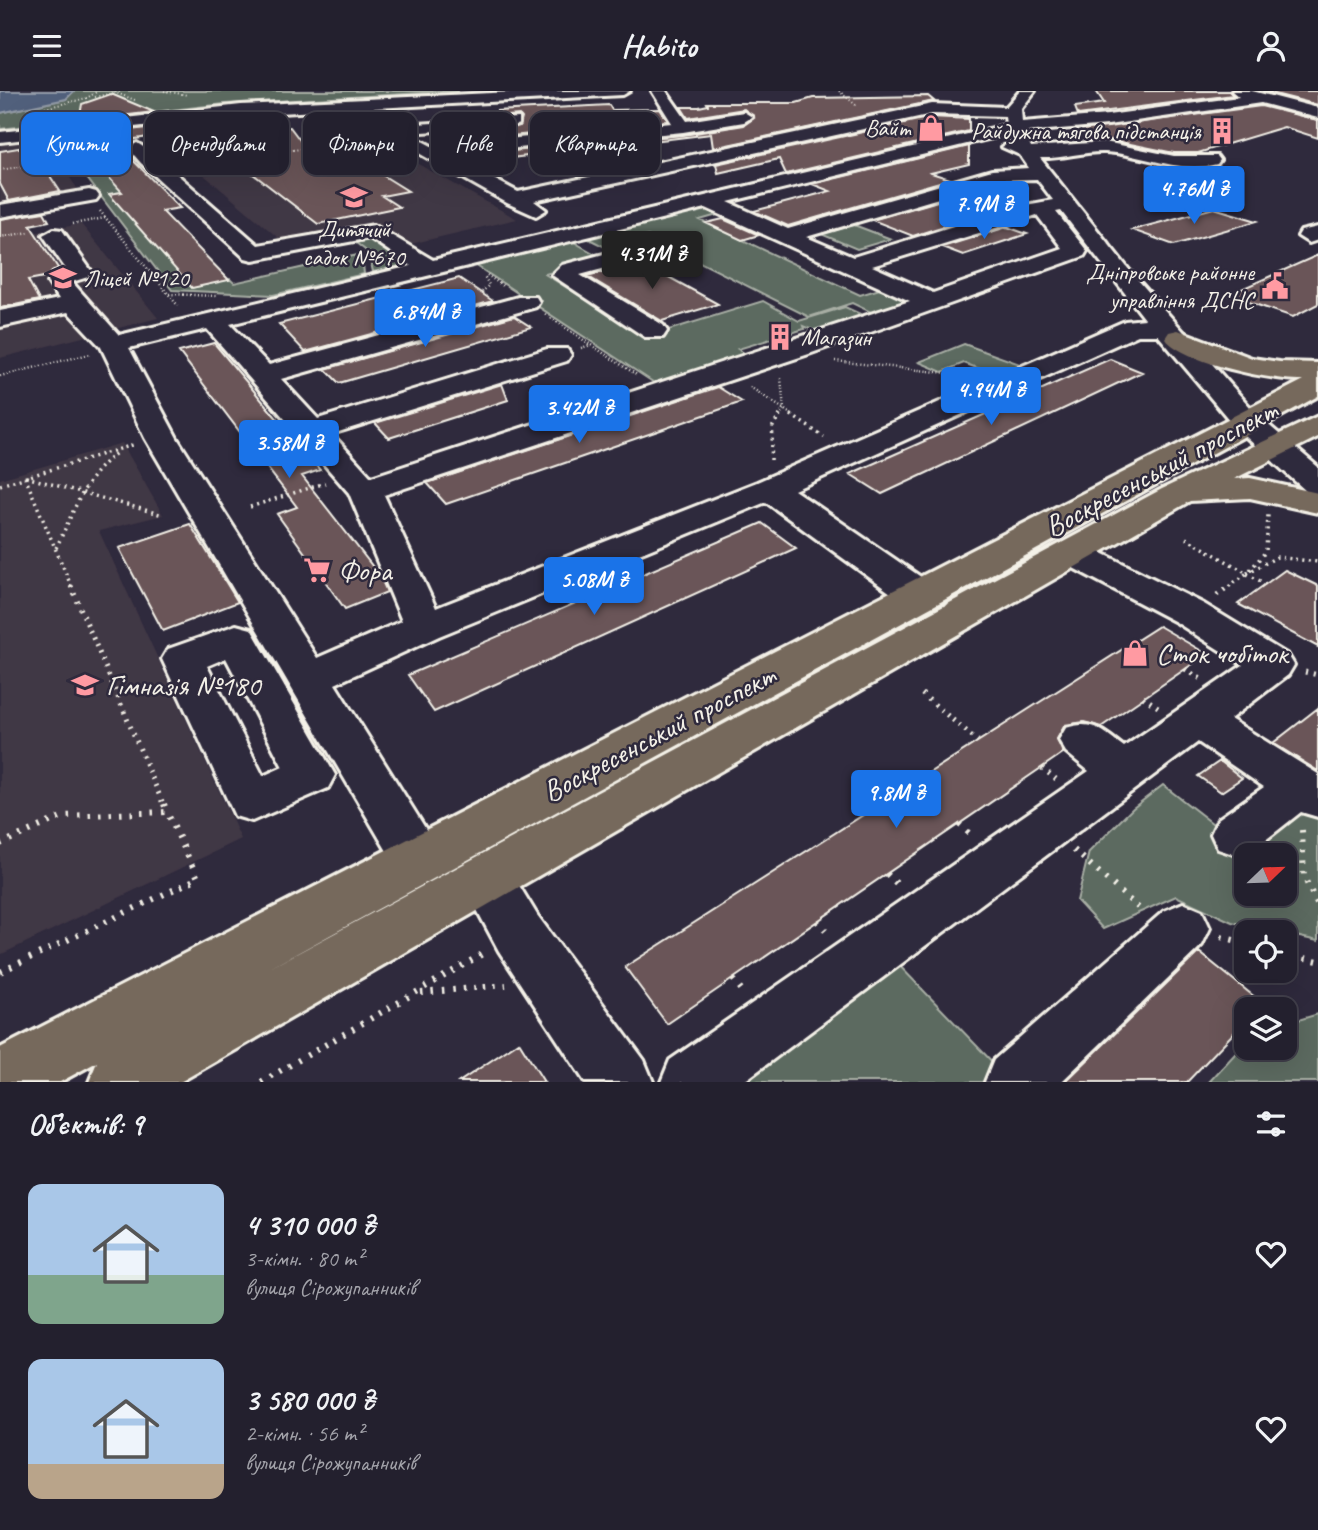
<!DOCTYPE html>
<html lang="uk">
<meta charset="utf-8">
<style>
:root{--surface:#23202e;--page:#2b2836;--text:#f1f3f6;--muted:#a3a3aa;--line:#403e4a;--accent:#1a73e8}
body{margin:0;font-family:Caveat,sans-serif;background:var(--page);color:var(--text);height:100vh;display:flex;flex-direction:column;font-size:26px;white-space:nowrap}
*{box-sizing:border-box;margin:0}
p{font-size:23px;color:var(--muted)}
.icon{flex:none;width:38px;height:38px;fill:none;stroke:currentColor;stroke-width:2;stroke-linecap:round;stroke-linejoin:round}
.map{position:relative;height:991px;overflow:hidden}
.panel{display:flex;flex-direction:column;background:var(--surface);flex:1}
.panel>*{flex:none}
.top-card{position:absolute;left:21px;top:21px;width:700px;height:63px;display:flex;gap:14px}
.needle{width:46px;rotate:67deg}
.fabs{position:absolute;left:1234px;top:752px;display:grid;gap:14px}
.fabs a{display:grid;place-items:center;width:63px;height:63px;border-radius:14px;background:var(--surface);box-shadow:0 7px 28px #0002,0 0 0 2px var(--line);font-size:35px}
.price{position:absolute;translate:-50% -60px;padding:0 16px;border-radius:7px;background:var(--accent);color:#fff;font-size:23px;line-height:46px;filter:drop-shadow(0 2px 4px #0008)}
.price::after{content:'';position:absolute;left:50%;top:42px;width:21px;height:16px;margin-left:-10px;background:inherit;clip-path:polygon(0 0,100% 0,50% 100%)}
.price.on{background:#222;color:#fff}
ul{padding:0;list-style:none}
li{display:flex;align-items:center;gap:21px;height:175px;padding:0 28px}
li span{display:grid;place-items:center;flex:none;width:196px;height:140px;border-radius:14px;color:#555}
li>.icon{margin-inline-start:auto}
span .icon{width:84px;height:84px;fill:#fffc;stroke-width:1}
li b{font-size:30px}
h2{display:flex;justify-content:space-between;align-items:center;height:84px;padding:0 28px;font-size:30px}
.tag{padding:0 24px;border-radius:14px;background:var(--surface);box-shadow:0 7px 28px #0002,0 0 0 2px var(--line);font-size:24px;line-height:63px}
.tag.on{background:var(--accent);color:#fff}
header{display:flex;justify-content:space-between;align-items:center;height:91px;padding:0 28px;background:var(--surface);font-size:32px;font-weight:600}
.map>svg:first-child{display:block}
</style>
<header><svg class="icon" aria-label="menu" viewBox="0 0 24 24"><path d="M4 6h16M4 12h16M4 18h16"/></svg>Habito<svg class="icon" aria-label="person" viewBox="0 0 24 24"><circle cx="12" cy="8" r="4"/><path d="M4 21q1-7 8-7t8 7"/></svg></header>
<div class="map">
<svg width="1318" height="991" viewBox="0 0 1318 991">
<rect width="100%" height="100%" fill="#2f2a3d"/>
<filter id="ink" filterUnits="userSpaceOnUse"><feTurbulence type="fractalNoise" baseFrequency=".0143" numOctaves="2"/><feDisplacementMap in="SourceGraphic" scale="14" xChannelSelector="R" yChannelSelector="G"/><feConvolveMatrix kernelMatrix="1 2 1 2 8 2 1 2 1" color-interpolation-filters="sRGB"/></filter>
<g filter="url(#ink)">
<path fill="#413745" d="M39,42L79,100L0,114V47Z
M382,53L517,128L402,155L368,132L282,150L204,84Z
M81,133L158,227L0,267V148Z
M122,352L163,424L99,440L241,748L0,864V388Z"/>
<path fill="#5b6a61" stroke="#a8aea4" stroke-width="2" fill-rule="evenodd" d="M74,0H459L225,13L0,38V22L66,8Z
M122,63H136L139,67L105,72L122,101L116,102L192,197L230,188L234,192L362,163L364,183L273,204L172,199L74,70Z
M708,117L721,123L700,129L860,204L883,197L915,211L877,224L852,212L809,226L648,145L605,156L587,147Z
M854,134L891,148L857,158L821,143Z
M369,144L405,170L404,174L373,181L369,162L351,148Z
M572,150L602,167L545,183L646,246L763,210L799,230L845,216L865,225L817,241L803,235L804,238L738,258L752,267L662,297L475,174Z
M964,253L1028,276C1004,286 988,282 964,272L942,281L919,271Z
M1163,694L1239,753L1310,712L1318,718V850L1232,831L1176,805L1103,838L1077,810L1089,761L1133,717ZM1246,765H1284V803H1246Z
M894,869L1003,982L993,991H733Z
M1318,923V991H1209L1246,951V957H1284L1285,933Z"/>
<path fill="#51607b" stroke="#929aa7" stroke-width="2" d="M0,0H74L66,8L0,22Z"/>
<path fill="#6a5559" stroke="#f4f1e8" stroke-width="2" d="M1096,0H1229L1233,4L1078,24L1075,16L1104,12Z
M1263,0H1318V14Z
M111,3L154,21L79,30L82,13Z
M928,5L934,10L713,57L711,43L502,68V61L683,44L744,34L754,27L744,18L688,27L681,16H699L708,14L707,12H796L813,7Z
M609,14L612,19L660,18L668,30L500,46L499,39L520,35L522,27L519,24L498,26L497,20Z
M1261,15L1318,29V47L1284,36L1198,62H1174L1106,48L1085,50L1082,39Z
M932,26L969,28V40L786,83L779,68L718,82L716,73Z
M183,33L197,39L183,41L247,33L254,41L290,36L327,85L371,77L408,100L382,105L399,116L318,133L231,66L214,69L210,66L261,57L267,50L261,43L196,53L182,41L115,51L180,117L162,120L229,189L192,197L109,103L122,101L76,50V45Z
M30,55L60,100L9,110L0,93V60Z
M969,55V73L931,82L950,88L788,135L754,120L830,100L812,93Z
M979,98L997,104L952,117L976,125L913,145L872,129Z
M1214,117L1257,130L1174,154L1132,139Z
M44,121L49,130L30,134L58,177L49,185L28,189L39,209L0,217V128Z
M723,128L759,144L742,149L706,132Z
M1007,136L1027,143L963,164L942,156Z
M1318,164V213L1293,226L1228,204Z
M640,171L665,184L718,213L662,230L587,185Z
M459,187L493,210L305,261L279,233Z
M514,225L531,236L339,292L325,278Z
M214,252L320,379L302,385L380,485L387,501L345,518L277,423L297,416L179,261Z
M1110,268L1142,281L882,403L850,383Z
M502,293L508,309L389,347L375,332Z
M718,296L742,311L446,413L427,392Z
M762,432L796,457L434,621L408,584Z
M190,433L238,511L163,540L119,457Z
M1285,479L1318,495V556L1238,513Z
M1159,535L1207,563L1101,636L1084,631L1065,634L1057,648L1063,662L667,933L625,876Z
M1318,617V680L1273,652Z
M1220,670L1242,687L1221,701L1198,685Z
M1199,861L1262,912L1256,919H1246V929L1187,991H1065Z
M519,951L544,991H459Z"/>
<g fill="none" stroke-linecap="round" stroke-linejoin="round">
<defs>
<path id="minor" d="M533,0H630L623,4L241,24L0,51V41L241,14Z
M652,0H666L687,30L744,21L752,26L744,31L683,41L478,61L469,56L478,51L672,32Z
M1020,0H1035L1021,18L1022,31L1108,24L1239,6L1232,0H1252L1318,17V27L1261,12L1108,34L1024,41L1031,56L1105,51L1174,65H1217L1220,69L1217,73C1178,83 1143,63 1105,61C1084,60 1062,68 1040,67L1130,180L1258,325L1318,376V403L1306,400L1236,337L1158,244H1138L794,399L934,495L939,504L934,513L920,516L906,513L766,411L439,545L335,593L445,769L437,784L419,791L401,784L145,347L101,256L68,221L0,236V220L59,208L48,191L54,181L66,178L43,144L54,138L62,139L92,181L88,186L72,191L119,244L411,175L370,147L253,169L245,167L141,72L128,57L137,52L153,62L261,46L264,50L261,54L255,55L163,71L258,154L374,134L433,169L1006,34L1005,25L932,23L534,110L546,119L536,125L507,112L385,43L327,48L333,56L324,61L318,60L310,46L315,39L519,27V33L513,35L407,42L518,101L932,13L1006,16ZM1008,43L1011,51L1002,56L1020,64L1029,77L992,79L788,138L728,111ZM1037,88L1053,109L1015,116L853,166L806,146L1000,89ZM706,117L910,210L371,386L332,343L567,270L571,264L567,258H547L318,328L281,288L536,216L539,211L536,206H518L269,274L230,233ZM1061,120L1145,228L1125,230L757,391L436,517L384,404L809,263L1084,165L1087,160L1056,121ZM1037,124L1062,157L933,202L872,175ZM207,238L349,402L402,530L317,567L177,347L129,257Z
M89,99L96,101L99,105L96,109L0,126V114Z
M1318,136V149L1309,152L1298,145L1301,140Z
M650,151L661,158L658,163L580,184L663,234L667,240L663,246H645L552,184L562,174Z
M1073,451L1086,454L1204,513L1288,564L1294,574L1288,584L1230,628L1318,683V726L1301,721L1254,758L1236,764L1218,758L1211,743L1218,728L1264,696L1198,651L743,991H661L670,969L1089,680L1066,661L1059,649L1066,637C1093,628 1103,640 1124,656L1243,574L1176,531L1060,470L1055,462L1060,454Z
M236,534L251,538L335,684L328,697L252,730L235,725L162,568L168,558ZM226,567L283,676L263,685L207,575Z
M487,766L506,773L537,824L644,969L653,991H585L499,860L461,789L468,773Z
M1183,812L1202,820L1210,837L1202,854L1061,991H985L994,969L1164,820Z"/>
<path id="major" d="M1178,239L1252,267L1280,271L1318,272V305L268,878L1162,398L1318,325V346L1234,388L1250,387L1318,402V422L1250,407L1190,410L180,991H89L97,971L60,991H0V957L1304,289C1274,290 1182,272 1165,247L1169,241Z"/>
</defs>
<use href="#minor" stroke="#f4f1e8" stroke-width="6"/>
<use href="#major" stroke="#f4f1e8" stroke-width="6"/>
<path stroke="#f4f1e8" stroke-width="2" stroke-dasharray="1 2.5" stroke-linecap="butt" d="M111,0L135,9
M164,0L188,4
M839,0L857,15
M95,6L123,0
M28,21L87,7L98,0
M272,61L302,58
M261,71L278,68L273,62
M0,79L118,60"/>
<path stroke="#f4f1e8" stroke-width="2.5" stroke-dasharray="1 2.5" stroke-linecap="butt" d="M100,120L179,216
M73,133L105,127
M0,146L30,141
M487,184L503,195
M482,201L489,194L484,185
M169,203L216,205
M545,223L591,254
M581,257L591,254L637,284
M835,270L965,284
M0,285L90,263
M750,296L794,325
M779,325L784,318L781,287"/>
<path stroke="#f4f1e8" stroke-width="3.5" stroke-dasharray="2 4.5" stroke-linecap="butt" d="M791,324L824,346
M771,369L773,335L780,324
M25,386L72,497
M26,386L163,424
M0,394L133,354
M250,416L325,392
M1186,447L1247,482L1227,497
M56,457C74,421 84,385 118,361
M1250,479L1266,460L1268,424
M1247,482L1277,466L1318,471
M1247,483L1266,493"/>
<path stroke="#f4f1e8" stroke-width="5" stroke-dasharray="2 6" stroke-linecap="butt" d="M71,495L164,715
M1217,504L1229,495
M1185,578L1201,588
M1305,581L1318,584
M922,603L978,650
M1143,606L1158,616
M1042,677L1056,688"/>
<path stroke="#f4f1e8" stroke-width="6" stroke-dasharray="2.5 8" stroke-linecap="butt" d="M164,713L167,721
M959,733L971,744
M1302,739L1304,786L1318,815
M0,753L63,725L167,721L198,787L0,881
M1074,759L1143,821
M887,783L899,795
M817,830L830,845
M1221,846L1246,852
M1284,862L1318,870
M733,888L744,902
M421,902L506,894
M261,991L484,862"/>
<use href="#minor" fill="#2f2a3d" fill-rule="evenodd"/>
<use href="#major" fill="#76695c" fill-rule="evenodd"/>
</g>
</g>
<defs>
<symbol id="shop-bare" viewBox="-9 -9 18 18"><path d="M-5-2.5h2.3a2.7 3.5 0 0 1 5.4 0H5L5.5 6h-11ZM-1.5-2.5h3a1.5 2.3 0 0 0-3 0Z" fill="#ff9aa2" stroke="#2f2a3d" stroke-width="2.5" paint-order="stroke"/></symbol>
<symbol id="building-bare" viewBox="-9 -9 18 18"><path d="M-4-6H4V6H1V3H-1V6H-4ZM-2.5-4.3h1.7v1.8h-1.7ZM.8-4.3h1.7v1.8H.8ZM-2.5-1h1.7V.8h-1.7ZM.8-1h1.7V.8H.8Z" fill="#ff9aa2" stroke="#2f2a3d" stroke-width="2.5" paint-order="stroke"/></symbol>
<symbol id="school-bare" viewBox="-9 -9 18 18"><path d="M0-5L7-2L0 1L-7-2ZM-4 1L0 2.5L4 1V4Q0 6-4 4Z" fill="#ff9aa2" stroke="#2f2a3d" stroke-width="2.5" paint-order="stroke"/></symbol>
<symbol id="civic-bare" viewBox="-9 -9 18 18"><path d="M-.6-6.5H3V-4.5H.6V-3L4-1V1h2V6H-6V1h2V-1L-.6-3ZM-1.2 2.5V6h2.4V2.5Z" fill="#ff9aa2" stroke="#2f2a3d" stroke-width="2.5" paint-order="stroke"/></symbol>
<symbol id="supermarket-bare" viewBox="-9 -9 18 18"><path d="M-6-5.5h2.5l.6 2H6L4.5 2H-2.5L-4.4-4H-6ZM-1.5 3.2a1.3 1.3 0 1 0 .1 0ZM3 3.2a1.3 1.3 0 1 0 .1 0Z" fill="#ff9aa2" stroke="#2f2a3d" stroke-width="2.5" paint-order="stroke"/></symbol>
</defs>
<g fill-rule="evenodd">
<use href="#shop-bare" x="912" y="18" width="38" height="38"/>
<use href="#building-bare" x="1203" y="21" width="38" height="38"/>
<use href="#school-bare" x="335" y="87" width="38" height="38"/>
<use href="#school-bare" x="44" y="168" width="38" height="38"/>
<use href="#civic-bare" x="1256" y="176" width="38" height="38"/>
<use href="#building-bare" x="761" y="227" width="38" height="38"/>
<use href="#supermarket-bare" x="298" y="460" width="38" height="38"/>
<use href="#shop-bare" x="1116" y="543" width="38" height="38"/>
<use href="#school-bare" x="66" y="575" width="38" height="38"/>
</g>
<g text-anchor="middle" stroke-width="5" stroke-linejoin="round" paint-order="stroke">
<g font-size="24" fill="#f4f1e8" stroke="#2f2a3d" text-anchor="end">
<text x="910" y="45">Вайт</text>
<text x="1201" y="48">Райдужна тягова пiдстанцiя</text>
<text x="354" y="146" text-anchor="middle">Дитячий<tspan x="354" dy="28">садок №670</tspan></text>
<text x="1254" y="189">Дніпровське районне<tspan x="1254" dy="28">управління ДСНС</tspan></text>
<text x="84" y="195" text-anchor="start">Ліцей №120</text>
<text x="801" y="254" text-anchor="start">Магазин</text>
</g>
<g font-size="30" fill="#f4f1e8" stroke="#2f2a3d">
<text transform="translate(1161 377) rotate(-28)" y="10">Воскресенський проспект</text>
<text transform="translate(659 642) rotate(-28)" y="10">Воскресенський проспект</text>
</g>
<g font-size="30" fill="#f4f1e8" stroke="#2f2a3d" text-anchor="start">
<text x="338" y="489">Фора</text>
<text x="1156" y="572">Сток чобіток</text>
<text x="106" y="604">Гімназія №180</text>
</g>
</g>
</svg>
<div class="fabs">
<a><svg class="needle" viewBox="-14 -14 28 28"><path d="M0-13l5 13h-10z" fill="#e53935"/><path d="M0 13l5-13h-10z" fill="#a3a3aa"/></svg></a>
<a><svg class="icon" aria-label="locate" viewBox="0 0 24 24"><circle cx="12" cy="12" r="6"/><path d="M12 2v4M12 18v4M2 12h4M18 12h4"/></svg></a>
<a><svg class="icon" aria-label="layers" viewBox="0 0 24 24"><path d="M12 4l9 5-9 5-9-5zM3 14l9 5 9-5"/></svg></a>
</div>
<b class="price" style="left:1194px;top:135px">4.76M ₴</b>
<b class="price" style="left:984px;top:150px">7.9M ₴</b>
<b class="price on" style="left:652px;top:200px">4.31M ₴</b>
<b class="price" style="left:425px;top:258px">6.84M ₴</b>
<b class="price" style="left:991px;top:336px">4.94M ₴</b>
<b class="price" style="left:579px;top:354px">3.42M ₴</b>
<b class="price" style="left:289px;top:389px">3.58M ₴</b>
<b class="price" style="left:594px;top:526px">5.08M ₴</b>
<b class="price" style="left:896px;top:739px">9.8M ₴</b>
<div class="top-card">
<a class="tag on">Купити</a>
<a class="tag">Орендувати</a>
<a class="tag">Фільтри</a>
<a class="tag">Нове</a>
<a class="tag">Квартира</a>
</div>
</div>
<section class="panel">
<h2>Об’єктів: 9<svg class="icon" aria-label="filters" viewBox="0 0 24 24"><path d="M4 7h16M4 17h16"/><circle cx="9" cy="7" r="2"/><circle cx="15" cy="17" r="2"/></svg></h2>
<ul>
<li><span style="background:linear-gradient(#a9c7e8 65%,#7fa58c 0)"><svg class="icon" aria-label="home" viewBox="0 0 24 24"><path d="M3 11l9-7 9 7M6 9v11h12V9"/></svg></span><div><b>4 310 000 ₴</b><p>3-кімн. · 80 m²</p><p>вулиця Сірожупанників</p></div><svg class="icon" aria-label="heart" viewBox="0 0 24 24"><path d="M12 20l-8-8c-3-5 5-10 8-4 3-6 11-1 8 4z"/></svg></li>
<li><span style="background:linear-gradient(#a9c7e8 75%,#b9a48a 0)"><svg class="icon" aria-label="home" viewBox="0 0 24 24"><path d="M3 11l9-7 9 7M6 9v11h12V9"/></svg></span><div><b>3 580 000 ₴</b><p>2-кімн. · 56 m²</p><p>вулиця Сірожупанників</p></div><svg class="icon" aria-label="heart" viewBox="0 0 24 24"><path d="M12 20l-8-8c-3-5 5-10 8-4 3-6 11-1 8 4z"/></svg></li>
</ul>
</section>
